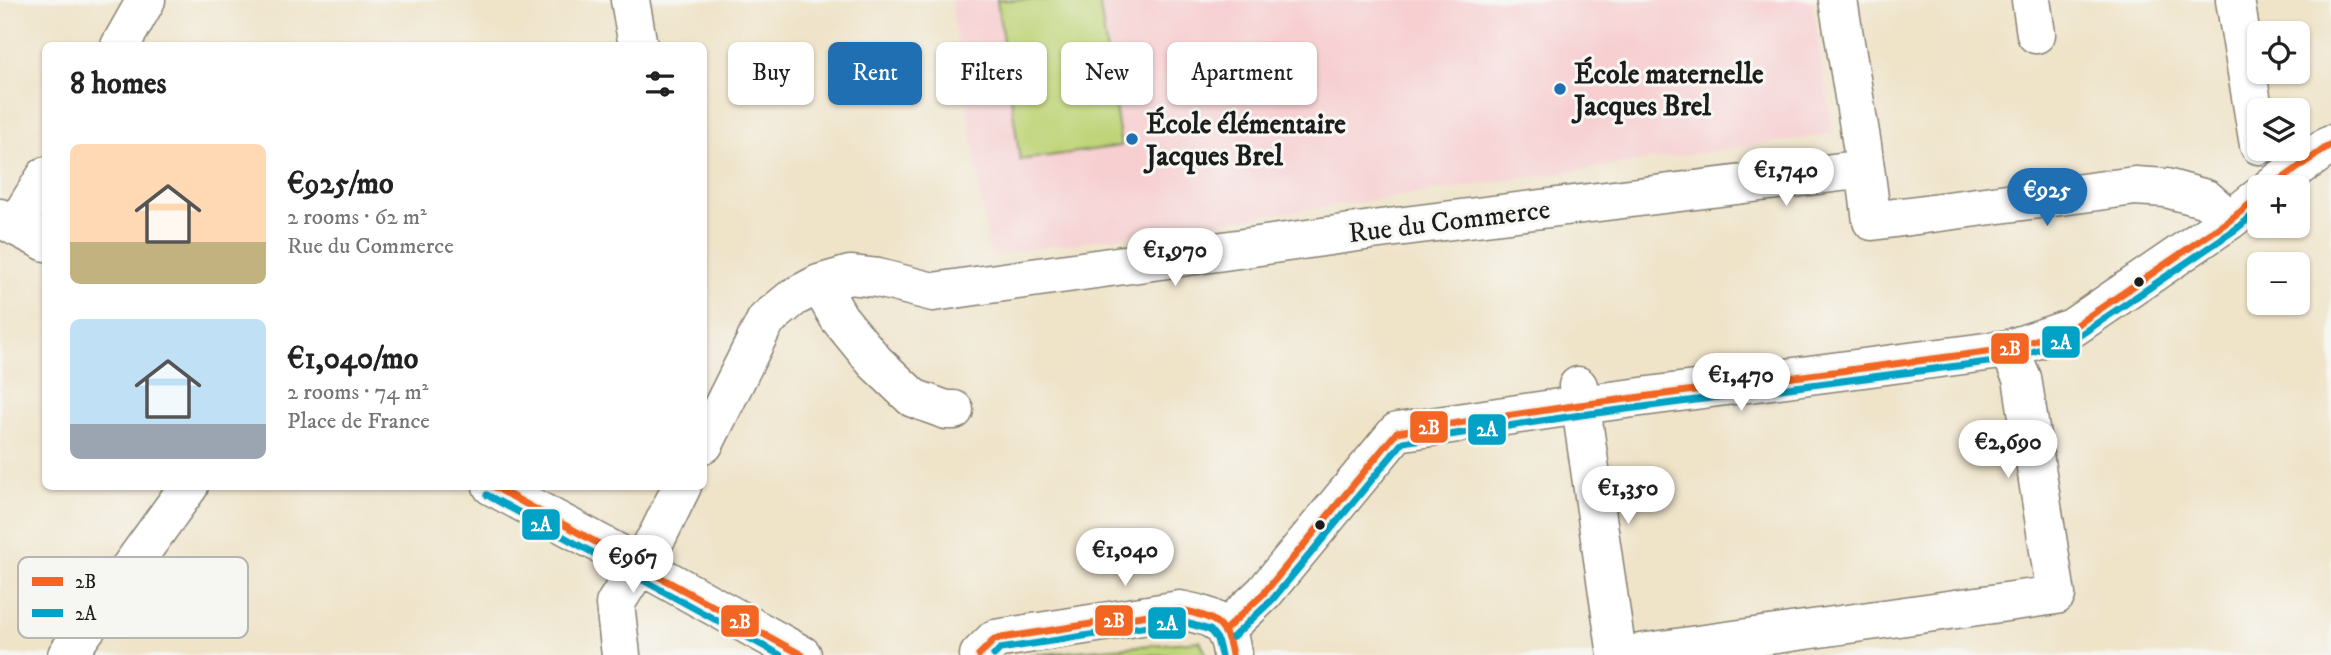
<!DOCTYPE html>
<meta charset="utf-8">
<style>
:root{--surface:#fff;--page:#f6f6f6;--text:#222;--muted:#767676;--accent:#1f6fb2}
body{margin:0;font-family:"IM FELL DW Pica",serif;background:var(--page);color:var(--text);height:100vh;display:flex;flex-direction:column;font-size:26px;white-space:nowrap}
*{box-sizing:border-box;margin:0}
p{font-size:23px;color:var(--muted)}
.icon{flex:none;width:38px;height:38px;fill:none;stroke:currentColor;stroke-width:2;stroke-linecap:round;stroke-linejoin:round}
.map{position:relative;flex:1;overflow:hidden}
.panel{position:absolute;left:42px;top:42px;width:665px;height:448px;display:flex;flex-direction:column;background:var(--surface);border-radius:10px;box-shadow:0 2px 5px #0004}
.panel>*{flex:none}
.hud{position:absolute;left:728px;top:42px;width:665px;height:63px;display:flex;gap:14px}
.controls{position:absolute;left:2247px;top:21px;display:grid;gap:14px}
.controls a{display:grid;place-items:center;width:63px;height:63px;border-radius:10px;background:var(--surface);box-shadow:0 2px 5px #0004;font-size:35px}
.price{position:absolute;translate:-50% -60px;padding:0 16px;border-radius:24px;background:#fff;color:#222;font-size:23px;line-height:46px;filter:drop-shadow(0 2px 4px #0008)}
.price::after{content:'';position:absolute;left:50%;top:42px;width:21px;height:16px;margin-left:-10px;background:inherit;clip-path:polygon(0 0,100% 0,50% 100%)}
.price.selected{background:var(--accent);color:#fff}
ul{padding:0;list-style:none}
li{display:flex;align-items:center;gap:21px;height:175px;padding:0 28px}
li span{display:grid;place-items:center;flex:none;width:196px;height:140px;border-radius:10px;color:#555}
li>.icon{margin-inline-start:auto}
span .icon{width:84px;height:84px;fill:#fffc;stroke-width:1}
li b{font-size:30px}
h2{display:flex;justify-content:space-between;align-items:center;height:84px;padding:0 28px;font-size:30px}
.tag{padding:0 24px;border-radius:10px;background:var(--surface);box-shadow:0 2px 5px #0004;font-size:24px;line-height:63px}
.tag.selected{background:var(--accent);color:#fff}
.map>svg:first-child{display:block}
</style>
<div class="map">
<svg width="2331" height="655" viewBox="0 0 2331 655">
<rect width="100%" height="100%" fill="#f6f6f2"/>
<filter id="ink" filterUnits="userSpaceOnUse"><feTurbulence type="fractalNoise" baseFrequency=".0143" numOctaves="2"/><feDisplacementMap in="SourceGraphic" scale="14" xChannelSelector="R" yChannelSelector="G"/><feConvolveMatrix kernelMatrix="1 2 1 2 8 2 1 2 1" color-interpolation-filters="sRGB"/></filter>
<filter id="wash" filterUnits="userSpaceOnUse"><feTurbulence type="fractalNoise" baseFrequency=".00686" numOctaves="4" result="noise"/><feDisplacementMap in="SourceGraphic" scale="28" xChannelSelector="R" yChannelSelector="G"/><feGaussianBlur stdDeviation="1.57" result="paint"/><feColorMatrix in="noise" values="0 0 0 0 0 0 0 0 0 0 0 0 0 0 0 0 0 1.4 0 .05"/><feComposite in="paint" operator="in"/></filter>
<g filter="url(#wash)">
<rect width="100%" height="100%" fill="#efe3c8"/>
<path fill="#f7cfd1" d="M951,0H1812L1833,134L990,255Z"/>
<path fill="#bfd478" stroke="#6e784a" stroke-width="2" d="M997,0H1099L1121,146L1020,160Z
M1200,641L1207,655H1030Z"/>
</g>
<g filter="url(#ink)">
<g fill="none" stroke-linecap="round" stroke-linejoin="round">
<defs>
<path id="minor" d="M630,0L638,46
M1838,0L1862,145L1872,221L2135,186L2166,188L2206,199L2230,220
M2031,0L2036,34
M2235,0L2259,145
M120,46L146,0
M2271,187L2331,144
M0,218L46,242
M15,226L46,176
M819,284L839,318L875,362L913,398L946,410H954
M1578,386L1617,655
M704,444L766,320L794,297L819,284L850,275L878,278L933,292L1372,230L1865,169
M492,486L640,565L802,655
M1226,629L1264,593L1397,432L1580,405L2009,349L2072,328L2230,220L2259,197
M67,655L189,486
M621,655L615,604L658,535L682,486
M979,655L995,639L1180,610C1209,616 1228,619 1232,653
M1626,655L2056,595L2022,378L2009,349"/>
</defs>
<use href="#minor" stroke="#868072" stroke-width="41"/>
<use href="#minor" stroke="#fff" stroke-width="38"/>
<defs>
<path id="bus-1" d="M2271,187L2331,144
M493,486L802,655
M1226,629L1264,593L1397,432L1580,405L2009,349L2072,328L2230,220L2259,197
M979,655L995,639L1180,610C1211,616 1227,621 1232,655"/>
<path id="bus-2" d="M487,495L780,655
M1233,637L1272,600L1403,442L1581,415L2011,359L2077,337L2236,229L2259,210
M994,655L1000,649L1180,621L1210,630L1217,639L1221,655"/>
</defs>
<use href="#bus-1" stroke="#f6f6f2" stroke-width="12"/>
<use href="#bus-2" stroke="#f6f6f2" stroke-width="12"/>
<use href="#bus-1" stroke="#f26522" stroke-width="7"/>
<use href="#bus-2" stroke="#01a2c5" stroke-width="7"/>
</g>
</g>
<g fill="#1f6fb2" stroke="#f6f6f2" stroke-width="2.5">
<circle cx="1560" cy="89" r="7"/>
<circle cx="1132" cy="139" r="7"/>
</g>
<g fill="#1c1c1c" stroke="#f6f6f2" stroke-width="2.5">
<circle cx="2139" cy="282" r="6"/>
<circle cx="1320" cy="525" r="6"/>
</g>
<g text-anchor="middle" stroke-width="6" stroke-linejoin="round" paint-order="stroke">
<g font-size="28" font-weight="bold" fill="#1c1c1c" stroke="#f6f6f2" text-anchor="start">
<text x="1574" y="83">École maternelle<tspan x="1574" dy="32">Jacques Brel</tspan></text>
<text x="1146" y="133">École élémentaire<tspan x="1146" dy="32">Jacques Brel</tspan></text>
</g>
<g font-size="28" fill="#1c1c1c" stroke="#f6f6f2">
<text transform="translate(1449 220) rotate(-7)" y="10">Rue du Commerce</text>
</g>
</g>
<rect x="18" y="557" width="230" height="81" rx="10" fill="#f6f6f2" stroke="#b5b5b2" stroke-width="2"/>
<rect x="32" y="577" width="31" height="9" fill="#f26522"/>
<rect x="32" y="609" width="31" height="8" fill="#01a2c5"/>
<g font-size="19" fill="#1c1c1c">
<text x="75" y="588">2B</text>
<text x="75" y="620">2A</text>
</g>
<g stroke="#f6f6f2" stroke-width="2.5">
<rect x="2041" y="325" width="40" height="34" rx="7" fill="#01a2c5"/>
<rect x="1990" y="332" width="40" height="33" rx="7" fill="#f26522"/>
<rect x="1409" y="410" width="40" height="34" rx="7" fill="#f26522"/>
<rect x="1467" y="413" width="40" height="33" rx="7" fill="#01a2c5"/>
<rect x="521" y="508" width="40" height="33" rx="7" fill="#01a2c5"/>
<rect x="1094" y="604" width="40" height="33" rx="7" fill="#f26522"/>
<rect x="720" y="604" width="40" height="34" rx="7" fill="#f26522"/>
<rect x="1147" y="606" width="40" height="34" rx="7" fill="#01a2c5"/>
</g>
<g font-size="19" text-anchor="middle" font-weight="bold" fill="#fff">
<text x="2061" y="349">2A</text>
<text x="2010" y="355">2B</text>
<text x="1429" y="434">2B</text>
<text x="1487" y="436">2A</text>
<text x="541" y="531">2A</text>
<text x="1114" y="627">2B</text>
<text x="740" y="628">2B</text>
<text x="1167" y="630">2A</text>
</g>
</svg>
<div class="controls">
<a><svg class="icon" aria-label="locate" viewBox="0 0 24 24"><circle cx="12" cy="12" r="6"/><path d="M12 2v4M12 18v4M2 12h4M18 12h4"/></svg></a>
<a><svg class="icon" aria-label="layers" viewBox="0 0 24 24"><path d="M12 4l9 5-9 5-9-5zM3 14l9 5 9-5"/></svg></a>
<a>+</a>
<a>−</a>
</div>
<b class="price" style="left:1786px;top:208px">€1,740</b>
<b class="price selected" style="left:2047px;top:228px">€925</b>
<b class="price" style="left:1175px;top:288px">€1,970</b>
<b class="price" style="left:1741px;top:413px">€1,470</b>
<b class="price" style="left:2008px;top:480px">€2,690</b>
<b class="price" style="left:1628px;top:526px">€1,350</b>
<b class="price" style="left:1125px;top:588px">€1,040</b>
<b class="price" style="left:633px;top:595px">€967</b>
<div class="hud">
<a class="tag">Buy</a>
<a class="tag selected">Rent</a>
<a class="tag">Filters</a>
<a class="tag">New</a>
<a class="tag">Apartment</a>
</div>
<section class="panel">
<h2>8 homes<svg class="icon" aria-label="filters" viewBox="0 0 24 24"><path d="M4 7h16M4 17h16"/><circle cx="9" cy="7" r="2"/><circle cx="15" cy="17" r="2"/></svg></h2>
<ul>
<li><span style="background:linear-gradient(#ffd9b3 70%,#c2b280 0)"><svg class="icon" aria-label="home" viewBox="0 0 24 24"><path d="M3 11l9-7 9 7M6 9v11h12V9"/></svg></span><div><b>€925/mo</b><p>2 rooms · 62 m²</p><p>Rue du Commerce</p></div></li>
<li><span style="background:linear-gradient(#bfe0f5 75%,#9aa5b1 0)"><svg class="icon" aria-label="home" viewBox="0 0 24 24"><path d="M3 11l9-7 9 7M6 9v11h12V9"/></svg></span><div><b>€1,040/mo</b><p>2 rooms · 74 m²</p><p>Place de France</p></div></li>
</ul>
</section>
</div>
